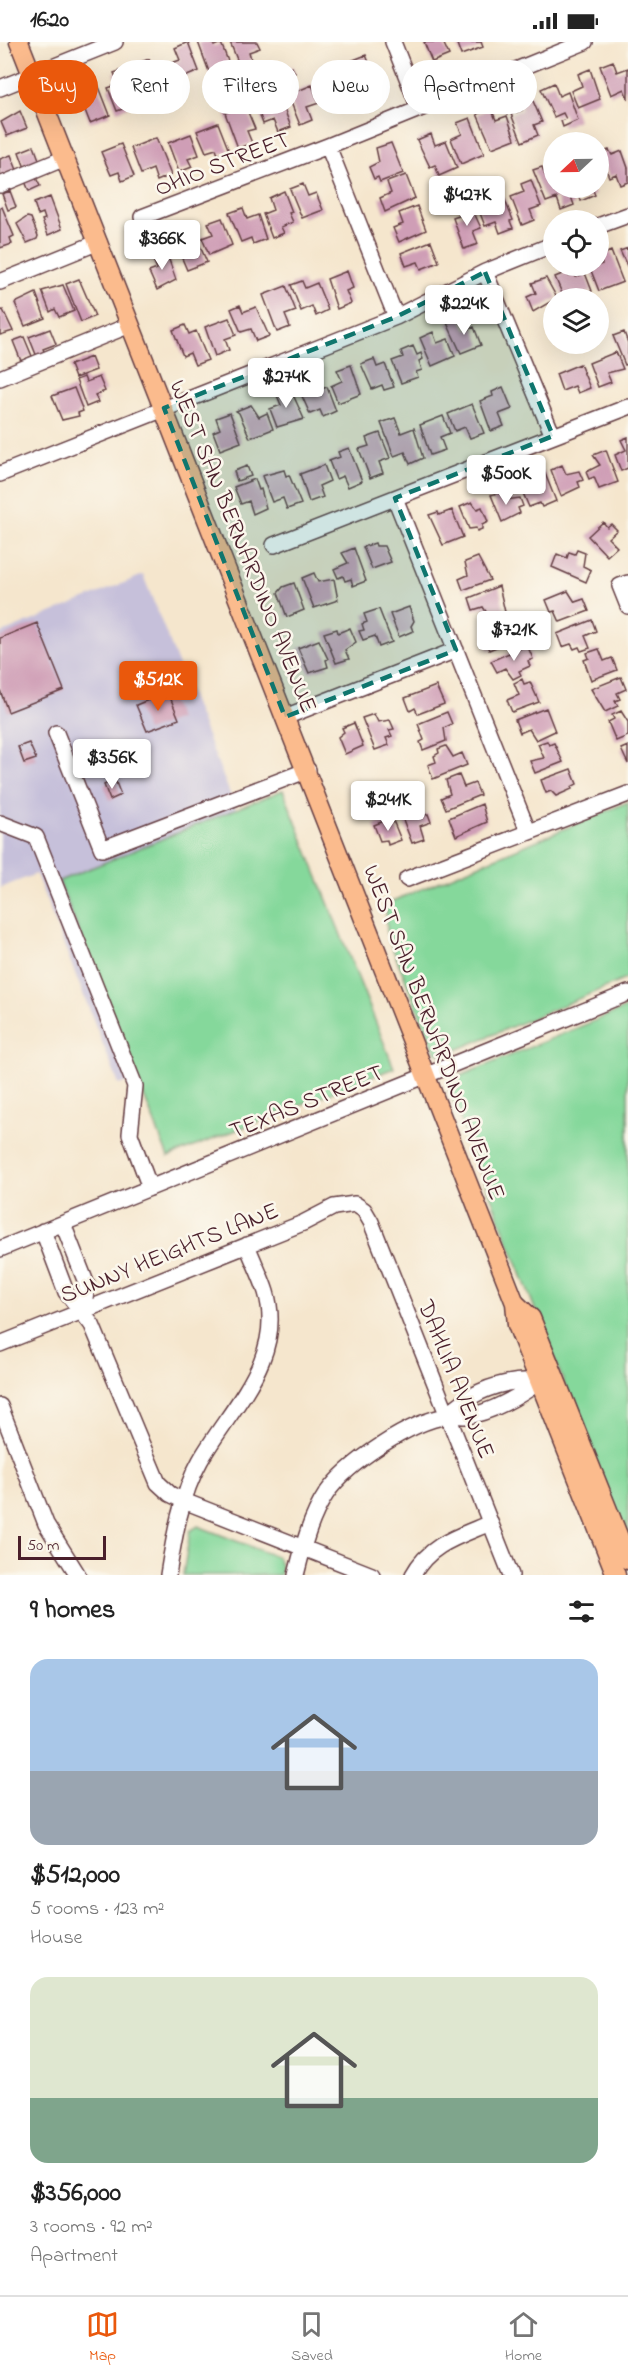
<!DOCTYPE html>
<meta charset="utf-8">
<style>
:root{--surface:#fff;--page:#f2f2f2;--text:#222;--muted:#767676;--line:#e0e0e0;--accent:#ea580c}
body{margin:0;font-family:"Indie Flower",sans-serif;background:var(--page);color:var(--text);height:100vh;display:flex;flex-direction:column;font-size:22px;white-space:nowrap}
*{box-sizing:border-box;margin:0}
p{font-size:20px;color:var(--muted)}
.icon{flex:none;width:33px;height:33px;fill:none;stroke:currentColor;stroke-width:2;stroke-linecap:round;stroke-linejoin:round}
.map{position:relative;height:1533px;overflow:hidden}
.panel{display:flex;flex-direction:column;background:var(--surface);flex:1}
.panel>*{flex:none}
.guide{position:absolute;left:18px;top:18px;width:592px;height:54px;display:flex;gap:12px}
.needle{width:39px;rotate:248deg}
.tools{position:absolute;left:543px;top:90px;display:grid;gap:12px}
.tools a{display:grid;place-items:center;width:66px;height:66px;border-radius:50%;background:var(--surface);box-shadow:0 6px 24px #0002;font-size:30px}
.scale{position:absolute;left:18px;bottom:15px;width:88px;box-sizing:border-box;padding-left:6px;border:3px solid #4a1f2b;border-top:0;font-size:16px;line-height:21px;white-space:nowrap;color:#4a1f2b;-webkit-text-stroke:4px #fbf7ec;paint-order:stroke}
.price{position:absolute;translate:-50% -51px;padding:0 14px;border-radius:6px;background:#fff;color:#222;font-size:20px;line-height:39px;filter:drop-shadow(0 2px 3px #0008)}
.price::after{content:'';position:absolute;left:50%;top:36px;width:18px;height:14px;margin-left:-9px;background:inherit;clip-path:polygon(0 0,100% 0,50% 100%)}
.price.active{background:var(--accent);color:#fff}
ul{padding:0;list-style:none}
li{display:grid;align-content:center;gap:12px;height:318px;padding:0 30px}
li span{display:grid;place-items:center;height:186px;border-radius:18px;color:#555}
li>.icon{margin-inline-start:auto}
span .icon{width:108px;height:108px;fill:#fffc;stroke-width:1}
li b{font-size:26px}
h2{display:flex;justify-content:space-between;align-items:center;height:72px;padding:0 30px;font-size:26px}
.pill{padding:0 21px;border-radius:27px;background:var(--surface);box-shadow:0 6px 24px #0002;font-size:21px;line-height:54px}
.pill.active{background:var(--accent);color:#fff}
.status{display:flex;justify-content:space-between;align-items:center;height:42px;padding:0 30px;background:var(--surface);direction:ltr}
.status svg{height:16px;fill:currentColor}
.menu{display:flex;justify-content:space-around;align-items:center;height:84px;border-top:2px solid var(--line);background:var(--surface);font-size:16px;color:var(--muted)}
.menu a{display:grid;justify-items:center;gap:3px}
.menu .active{color:var(--accent)}
.map>svg:first-child{display:block}
</style>
<div class="status"><b>16:20</b><svg viewBox="0 0 49 12"><path d="M0 12V9h3v3zM5 12V6h3v6zM10 12V3h3v9zM15 12V0h3v12zM26 1h20v11H26zM47 4h2v5h-2z"/></svg></div>
<div class="map">
<svg width="628" height="1533" viewBox="0 0 628 1533">
<rect width="100%" height="100%" fill="#fbf7ec"/>
<filter id="ink" filterUnits="userSpaceOnUse"><feTurbulence type="fractalNoise" baseFrequency=".0167" numOctaves="2"/><feDisplacementMap in="SourceGraphic" scale="12" xChannelSelector="R" yChannelSelector="G"/><feConvolveMatrix kernelMatrix="1 2 1 2 8 2 1 2 1" color-interpolation-filters="sRGB"/></filter>
<filter id="wash" filterUnits="userSpaceOnUse"><feTurbulence type="fractalNoise" baseFrequency=".008" numOctaves="4" result="noise"/><feDisplacementMap in="SourceGraphic" scale="24" xChannelSelector="R" yChannelSelector="G"/><feGaussianBlur stdDeviation="1.35" result="paint"/><feColorMatrix in="noise" values="0 0 0 0 0 0 0 0 0 0 0 0 0 0 0 0 0 1.4 0 .05"/><feComposite in="paint" operator="in"/></filter>
<g filter="url(#wash)">
<rect width="100%" height="100%" fill="#f5e6cd"/>
<path fill="#c6c0da" d="M143,533L236,767L59,839L137,1036L119,1043L36,832L0,846V592Z"/>
<path fill="#85d89b" stroke="#687c63" stroke-width="1.5" d="M283,748L394,1026L168,1115L59,839Z
M628,760V936L442,1014L435,1009L387,893L386,862Z
M628,965V1504L449,1048L455,1036Z
M198,1484L277,1515L281,1523L280,1533H183L190,1489Z"/>
<g id="blocks">
<path fill="#cf9eb6" d="M188,0L199,29L175,39L169,22L180,18L175,6Z
M198,0H212L214,4L221,1L231,27L211,35Z
M230,0H257L260,6L249,10L252,20L240,25Z
M424,0H443L449,13L432,20Z
M461,0H481L483,5L461,13L457,2Z
M366,13L376,38L368,41L373,53L361,58L346,21Z
M149,17L153,28L164,24L171,41L147,50L136,22Z
M613,19L617,30L628,26V57L624,47L611,53L600,24Z
M292,25L295,31L283,36L280,30Z
M128,26L138,54L125,59L128,65L117,69L108,46L119,42L114,31Z
M590,27L600,57L578,66L571,49L582,44L578,32Z
M329,31L330,36L340,32L352,61L339,66L334,54L324,58L315,36Z
M96,37L110,73L90,81L81,58L89,55L84,42Z
M554,41L559,54L568,50L578,78L563,85L561,79L566,77L563,71L554,75L541,47Z
M312,43L319,61L307,65L312,78L300,83L288,53Z
M530,52L542,80L534,83L538,93L522,100L511,72L522,68L517,57Z
M280,56L291,85L278,90L273,78L263,82L257,65Z
M245,63L255,87L247,89L252,101L238,106L225,71Z
M491,66L496,78L507,74L515,97L492,106L477,72Z
M20,69L27,86L7,94L1,80Z
M470,76L484,112L461,122L451,97L462,92L457,81Z
M218,81L229,109L218,113L216,107L206,110L197,89Z
M191,92L199,113L188,117L192,125L179,130L168,101Z
M431,92L435,103L446,99L457,126L439,134L435,123L430,125L417,98Z
M156,96L171,133L157,139L153,127L141,132L131,106Z
M391,101L403,131L380,140L378,135L374,137L369,125L379,120L376,106Z
M121,102L134,134L122,139L119,130L111,133L101,110Z
M34,104L40,120L25,126L19,110Z
M609,108L612,113L622,109L628,126V140L620,143L616,132L609,135L600,111Z
M11,113L17,128L0,135V117Z
M542,125L545,133L552,130L554,146H568L574,163L561,168L557,156L546,160L533,128Z
M406,133L415,156L385,170L380,156L391,151L387,140Z
M35,134L40,144L29,149L25,139Z
M531,138L541,164L530,168L534,178L522,183L511,155L524,150L521,142Z
M303,142L308,154L316,151L323,168L302,176L290,147Z
M577,146H592L595,153L581,159Z
M10,149L16,165L8,168L2,152Z
M284,149L292,170L289,171L293,180L281,185L284,191L272,196L263,172L273,168L269,156Z
M50,155L62,187L48,193L42,178L45,177L43,171L38,173L34,161Z
M504,156L513,178L510,179L513,186L500,191L496,180L485,184L478,166Z
M470,162L481,186L473,189L478,202L464,207L453,176L467,171L464,165Z
M417,164L426,188L399,200L393,186L403,182L399,171Z
M2,165L14,194L10,196L12,202L0,206V166Z
M243,166L247,177L258,173L266,197L253,202L251,196L241,200L229,171Z
M27,175L31,176L38,194L37,197L27,201L17,182Z
M222,176L232,203L209,213L202,196L213,192L208,181Z
M188,195L192,205L199,202L207,220L187,228L175,200Z
M431,199L439,220L421,227L418,220L406,224L401,211Z
M628,206V226L620,209Z
M166,209L176,238L157,248L149,230L157,227L152,215Z
M611,209L623,240L599,249L590,226L602,222L599,214Z
M347,229L353,246L346,249L351,261L337,267L327,237Z
M567,230L569,234L574,232L576,235L585,231L592,249L573,256H564L555,235Z
M546,236L557,256L533,270L527,255L536,251L532,241Z
M79,237L95,274L81,280L66,242Z
M302,239L305,246L317,241L328,268L316,274L312,264L301,269L291,243Z
M63,243L74,269L59,275L55,267L50,270L42,249Z
M286,244L296,269L285,273L290,285L277,290L263,253Z
M36,251L45,276L25,284L15,261Z
M240,263L243,270L256,265L269,294L256,299L251,287L241,290L231,267Z
M3,268L13,289L0,293V269Z
M229,276L236,293L225,297L229,308L215,314L205,285Z
M461,276L466,288L474,285L481,303L461,311L447,281Z
M185,283L189,292L196,289L208,318L195,323L190,311L183,314L173,288Z
M50,287L56,302L43,307L45,312L37,315L29,295Z
M433,290L437,301L448,297L455,314L432,324L420,296Z
M624,290L628,301V322L625,323L613,294Z
M24,295L32,314L21,319L13,299Z
M413,304L417,313L421,311L423,317L419,319L422,328L416,330L418,335L401,341L392,319L403,315L401,309Z
M616,310L623,327L607,331L611,340L598,345L589,321Z
M91,315L96,328L75,336L70,323Z
M374,317L377,325L385,322L394,345L384,348L382,343L372,347L361,322Z
M580,322L590,346L578,351L575,344L562,349L556,332Z
M351,323L361,352L338,361L331,344L342,339L337,328Z
M84,335L86,340L99,335L105,349L95,353L98,360L86,365L76,338Z
M311,337L316,349L327,345L336,369L323,375L320,368L310,372L297,343Z
M503,345L512,367L499,372L504,384L491,389L480,359L493,354L492,350Z
M74,346L83,369L78,371L79,374L62,378L52,354Z
M290,346L304,377L277,385L270,367L281,363L276,351Z
M472,362L484,391L470,396L465,385L455,389L448,372Z
M251,363L259,375L267,371L273,387L250,396L239,371L236,369Z
M230,371L241,400L220,408L213,390L220,387L216,376Z
M443,374L450,391L440,395L445,408L430,413L420,383Z
M395,376L401,391L414,386L423,416L410,422L405,410L394,414L381,381Z
M380,391L390,416L379,420L383,431L370,436L359,407L369,404L366,396Z
M628,395V426L621,429L615,413L626,408L621,398Z
M349,406L362,439L348,445L343,434L336,437L329,419L340,415L338,410Z
M606,408L618,440L599,447L594,435L589,437L586,430L600,423L593,413Z
M324,423L330,439L319,444L323,455L309,460L300,432Z
M562,423L566,432L579,429L583,438L578,440L580,445L561,454L551,428Z
M247,424L251,434L237,439L234,429Z
M284,428L286,434L289,433L301,462L287,467L283,456L272,460L262,434Z
M544,429L556,459L542,465L540,461L529,465L523,451L534,444L530,435Z
M255,437L259,448L261,447L266,466L253,472L249,459L241,462L234,445Z
M503,449L506,458L520,456L523,464L518,466L520,471L502,480L491,453Z
M472,460L477,467L482,465L488,480L482,483V487L477,489L476,486L469,487L460,465Z
M452,468L463,495L443,503L429,473L438,470L439,473Z
M603,480L607,485L611,482L617,488L608,496L617,505L607,514L588,494Z
M375,501L376,504H384L391,520L372,527L363,505Z
M354,506L366,539L353,544L351,537L345,539L343,534L338,536L334,527L348,521L342,511Z
M577,508L585,511L583,524L591,528L586,540L552,525L557,512L567,516L569,510L575,512Z
M478,515L490,538L463,548L459,537L468,533L465,520Z
M314,531L318,540L334,537L338,558L314,566L302,536Z
M294,541L304,568L287,575L278,551L283,545Z
M499,544L505,570L490,576L483,565L473,568L469,556Z
M568,549L575,560L584,557L589,569L560,580L555,569L551,570L546,558Z
M409,565L414,579L411,584L413,589L399,595L390,572Z
M379,567L392,600L379,605L375,594L363,598L359,589L364,588L362,582L367,580L364,572Z
M509,573L519,596L489,608L484,597L493,593L491,580Z
M592,578L596,589L585,594L590,606L581,609L579,605L574,607L571,602L562,605L557,592Z
M37,581L64,648L8,670L0,648V596Z
M350,586L356,600L345,608L349,617L336,621L324,591L337,587L338,591Z
M319,598L328,617L326,618L328,625L309,631L298,606Z
M525,604L528,605L533,617L528,619L530,624L519,629L521,633L513,637L505,626L497,630L491,619Z
M599,607L604,619L612,616L617,628L591,638L584,618L589,616L587,611Z
M621,635L626,647L617,651L620,657L615,659L618,664L605,670L591,647Z
M522,637L524,642L530,640L539,660L512,670L507,658L519,653L514,641Z
M436,644L444,662L418,672L415,666L410,669L405,656Z
M168,650L179,677L147,689L136,663Z
M546,666L555,689L536,698L529,687L520,691L515,678Z
M621,669L628,680V694L616,699L608,680L614,677L612,673Z
M447,670L452,682L444,686L446,699L423,708L420,700L424,698L418,682Z
M374,672L378,680L390,678L394,687L389,688L392,694L386,696L389,703L375,708L362,676Z
M354,681L363,704L345,712L338,695L344,690L342,686Z
M547,699L549,703L554,701L563,720L535,731L530,719L544,716L538,702Z
M29,701L36,717L24,721L18,705Z
M446,704L453,715L462,711L467,723L433,737L428,723L436,720L434,714L439,711L438,707Z
M628,704V722L621,707Z
M571,727L577,742L571,745L572,747L556,754L551,749L546,751L541,738Z
M459,733L464,745L475,741L480,753L446,767L441,756L450,752L446,738Z
M115,738L121,753L110,758L104,743Z
M382,746L385,755L377,758L374,750Z
M482,762L487,780L456,794L449,776Z
M421,768L423,774L428,772L431,780L420,784L424,797L412,801L402,775Z
M392,776L401,798L388,803L387,798L380,799L374,783Z"/>
</g>
</g>
<g filter="url(#ink)">
<use href="#blocks" fill-opacity="0" stroke="#643d43" stroke-width="1.5"/>
<g fill="none" stroke-linecap="round" stroke-linejoin="round">
<defs>
<path id="minor" d="M393,0L419,66
M0,46L115,0
M328,104L396,275
M0,143L65,116
M142,175L328,104L585,0
M598,184L628,173
M485,230L553,394
M0,240L99,200
M0,336L130,283
M0,432L396,275L485,230L554,202
M395,456L528,789
M274,503L628,365
M628,541L620,544L628,564
M285,675L456,608
M56,691L102,807L308,728
M0,781L36,795L135,1044L130,1092L150,1146
M407,837L628,752
M63,1182L87,1243L83,1269
M43,1189L66,1250L92,1283L158,1441L170,1452L184,1459L372,1533
M0,1207L628,951
M0,1302L303,1181L334,1165L355,1162L364,1168L371,1180L511,1533
M0,1364L46,1482L78,1533
M447,1373C473,1348 504,1337 540,1339
M168,1533C174,1495 181,1453 200,1419C229,1367 286,1316 266,1250C261,1234 253,1219 247,1203
M296,1533C303,1505 310,1476 326,1452C347,1421 411,1379 448,1374C454,1373 460,1374 466,1374C489,1372 522,1353 540,1339
M413,1533C429,1502 460,1494 490,1481"/>
<path id="major" d="M19,0L515,1261L517,1283L616,1533
M515,1261L531,1276L628,1518"/>
</defs>
<use href="#minor" stroke="#643d43" stroke-width="18"/>
<use href="#major" stroke="#643d43" stroke-width="21"/>
<use href="#minor" stroke="#fff" stroke-width="15"/>
<use href="#major" stroke="#fbbb8d" stroke-width="18"/>
</g>
</g>
<path fill="#0f766e" fill-opacity="0.2" stroke="#0f766e" stroke-width="4.5" stroke-dasharray="12 8" stroke-linejoin="round" d="M485,230L553,394L395,456L456,608L285,675L164,366L396,275Z"/>
<g text-anchor="middle" stroke-width="5" stroke-linejoin="round" paint-order="stroke">
<g font-size="24" fill="#4a1f2b" stroke="#fbf7ec">
<text transform="translate(222 121) rotate(-21)" y="8">OHIO STREET</text>
<text transform="translate(244 504) rotate(68)" y="8">WEST SAN BERNARDINO AVENUE</text>
<text transform="translate(435 990) rotate(69)" y="8">WEST SAN BERNARDINO AVENUE</text>
<text transform="translate(306 1059) rotate(-22)" y="8">TEXAS STREET</text>
<text transform="translate(169 1210) rotate(-22)" y="8">SUNNY HEIGHTS LANE</text>
<text transform="translate(457 1337) rotate(68)" y="8">DAHLIA AVENUE</text>
</g>
</g>
</svg>
<div class="tools">
<a><svg class="needle" viewBox="-14 -14 28 28"><path d="M0-13l5 13h-10z" fill="#e53935"/><path d="M0 13l5-13h-10z" fill="#767676"/></svg></a>
<a><svg class="icon" aria-label="locate" viewBox="0 0 24 24"><circle cx="12" cy="12" r="6"/><path d="M12 2v4M12 18v4M2 12h4M18 12h4"/></svg></a>
<a><svg class="icon" aria-label="layers" viewBox="0 0 24 24"><path d="M12 4l9 5-9 5-9-5zM3 14l9 5 9-5"/></svg></a>
</div>
<div class="scale">50 m</div>
<b class="price" style="left:467px;top:185px">$427K</b>
<b class="price" style="left:162px;top:229px">$366K</b>
<b class="price" style="left:464px;top:294px">$224K</b>
<b class="price" style="left:286px;top:367px">$274K</b>
<b class="price" style="left:506px;top:464px">$500K</b>
<b class="price" style="left:514px;top:620px">$721K</b>
<b class="price active" style="left:158px;top:670px">$512K</b>
<b class="price" style="left:112px;top:748px">$356K</b>
<b class="price" style="left:388px;top:790px">$241K</b>
<div class="guide">
<a class="pill active">Buy</a>
<a class="pill">Rent</a>
<a class="pill">Filters</a>
<a class="pill">New</a>
<a class="pill">Apartment</a>
</div>
</div>
<section class="panel">
<h2>9 homes<svg class="icon" aria-label="filters" viewBox="0 0 24 24"><path d="M4 7h16M4 17h16"/><circle cx="9" cy="7" r="2"/><circle cx="15" cy="17" r="2"/></svg></h2>
<ul>
<li><span style="background:linear-gradient(#a9c7e8 60%,#9aa5b1 0)"><svg class="icon" aria-label="home" viewBox="0 0 24 24"><path d="M3 11l9-7 9 7M6 9v11h12V9"/></svg></span><div><b>$512,000</b><p>5 rooms · 123 m²</p><p>House</p></div></li>
<li><span style="background:linear-gradient(#dfe7d0 65%,#7fa58c 0)"><svg class="icon" aria-label="home" viewBox="0 0 24 24"><path d="M3 11l9-7 9 7M6 9v11h12V9"/></svg></span><div><b>$356,000</b><p>3 rooms · 92 m²</p><p>Apartment</p></div></li>
</ul>
</section>
<nav class="menu">
<a class="active"><svg class="icon" aria-label="map" viewBox="0 0 24 24"><path d="M3 6l6-2 6 2 6-2v14l-6 2-6-2-6 2zM9 4v14M15 6v14"/></svg>Map</a>
<a><svg class="icon" aria-label="saved" viewBox="0 0 24 24"><path d="M7 4h10v16l-5-4-5 4z"/></svg>Saved</a>
<a><svg class="icon" aria-label="home" viewBox="0 0 24 24"><path d="M3 11l9-7 9 7M6 9v11h12V9"/></svg>Home</a>
</nav>
